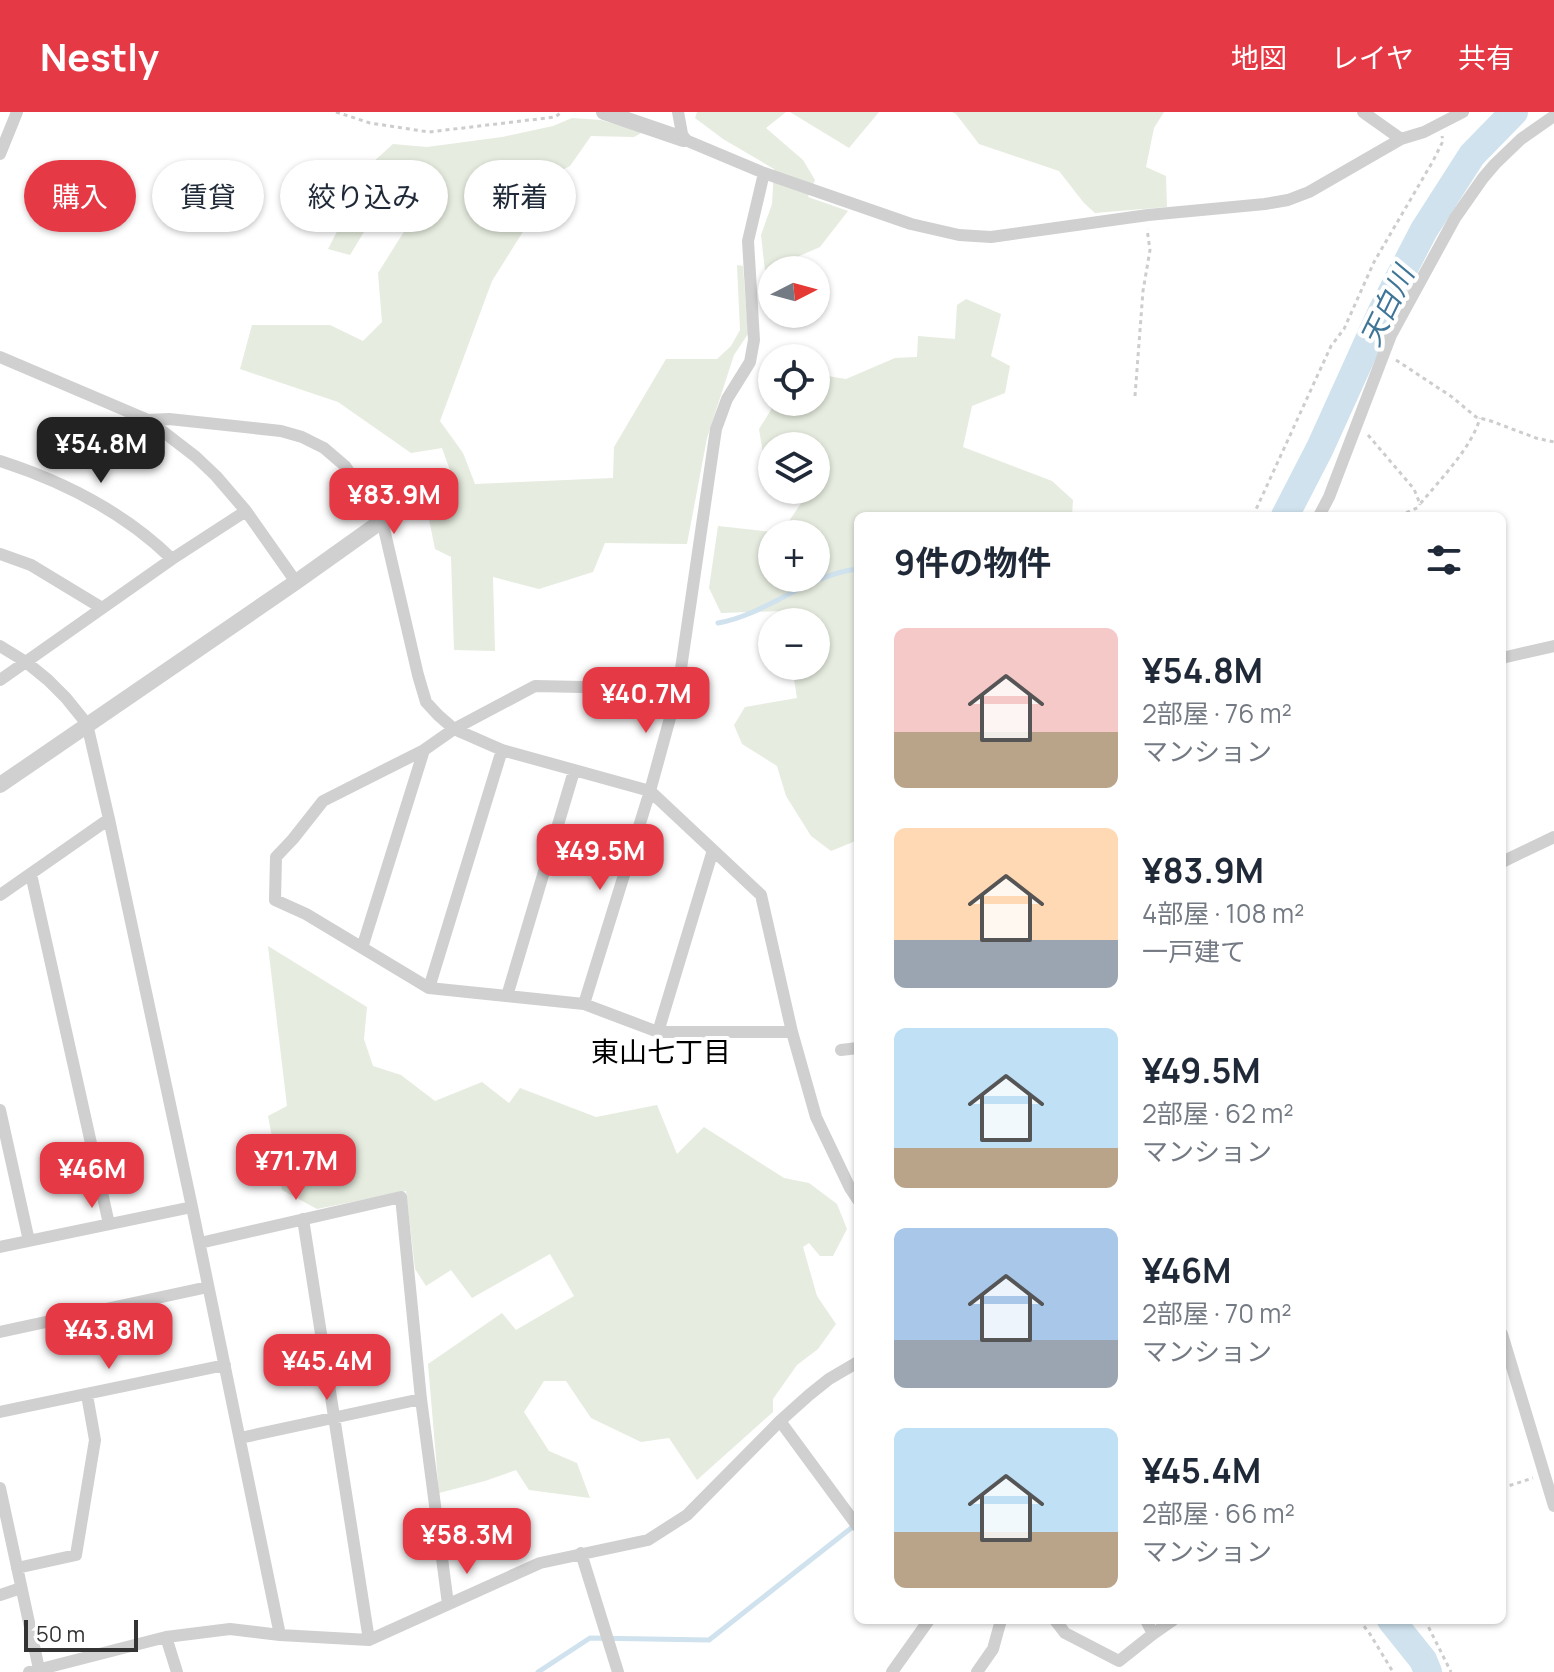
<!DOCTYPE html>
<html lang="ja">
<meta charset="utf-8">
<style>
:root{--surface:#fff;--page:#f6f6f7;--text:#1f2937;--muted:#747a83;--accent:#e63946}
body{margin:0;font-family:Manrope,"Noto Sans JP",sans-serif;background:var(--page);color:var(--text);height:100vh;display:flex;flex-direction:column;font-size:30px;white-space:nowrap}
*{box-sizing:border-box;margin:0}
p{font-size:26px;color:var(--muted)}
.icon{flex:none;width:44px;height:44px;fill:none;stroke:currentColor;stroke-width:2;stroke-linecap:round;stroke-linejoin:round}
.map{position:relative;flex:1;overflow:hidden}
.panel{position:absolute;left:854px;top:400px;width:652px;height:1112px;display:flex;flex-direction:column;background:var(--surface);border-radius:12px;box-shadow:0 2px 6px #0004}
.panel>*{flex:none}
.hud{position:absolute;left:24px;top:48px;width:710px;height:72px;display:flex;gap:16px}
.needle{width:52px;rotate:84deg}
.fabs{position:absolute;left:758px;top:144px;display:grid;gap:16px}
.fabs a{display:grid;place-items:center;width:72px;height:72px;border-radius:50%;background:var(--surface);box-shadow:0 2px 6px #0004;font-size:40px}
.scale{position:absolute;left:24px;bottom:20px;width:114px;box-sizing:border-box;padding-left:8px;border:4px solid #333;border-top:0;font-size:22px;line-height:28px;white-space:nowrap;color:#333;-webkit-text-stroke:6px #fff;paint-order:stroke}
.price{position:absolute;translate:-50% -68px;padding:0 18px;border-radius:16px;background:var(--accent);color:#fff;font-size:26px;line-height:52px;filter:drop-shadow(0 2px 4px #0008)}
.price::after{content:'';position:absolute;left:50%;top:48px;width:24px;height:18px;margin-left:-12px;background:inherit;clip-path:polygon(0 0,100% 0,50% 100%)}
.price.on{background:#222;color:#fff}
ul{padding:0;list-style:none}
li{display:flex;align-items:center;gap:24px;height:200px;padding:0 40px}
li span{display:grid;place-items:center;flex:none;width:224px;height:160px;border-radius:12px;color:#555}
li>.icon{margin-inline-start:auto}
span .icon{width:96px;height:96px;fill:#fffc;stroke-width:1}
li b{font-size:34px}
h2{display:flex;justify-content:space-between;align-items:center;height:96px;padding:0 40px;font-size:34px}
.tag{padding:0 28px;border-radius:36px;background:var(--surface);box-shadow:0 2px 6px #0004;font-size:28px;line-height:72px}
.tag.on{background:var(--accent);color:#fff}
header{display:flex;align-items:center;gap:48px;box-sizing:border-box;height:112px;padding:0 40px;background:var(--accent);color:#fff}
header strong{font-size:38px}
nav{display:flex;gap:44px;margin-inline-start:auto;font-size:28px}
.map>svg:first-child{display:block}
</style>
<header>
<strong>Nestly</strong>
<nav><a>地図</a><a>レイヤ</a><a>共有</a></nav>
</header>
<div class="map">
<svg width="1554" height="1560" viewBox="0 0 1554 1560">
<rect width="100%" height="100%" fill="#fff"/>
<path fill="#e6ecdf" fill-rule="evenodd" d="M697,0H786L766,16L803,48L815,68L808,85L848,99L820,135L765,159L761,123L772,92L774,57L723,27L695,6Z
M790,0H879L849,36Z
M952,0H1164L1154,16L1146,55L1166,64L1167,95L1095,101L1084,91L1059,59L979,32L956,2Z
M572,6L601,8L643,20L634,25L591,24L570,54L533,73L531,107L492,169L440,309L463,341L475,372L613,366L614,335L666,247H717L731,234L740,218L737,153L743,154L748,222L734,243L707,326L687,432L605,431L593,460L539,477L493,465L495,539L454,538L451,445L435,437L428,402L456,375L442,336L411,341L338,290L240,257L252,213H330L363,229L382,210L378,161L420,94L412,72L382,90L350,143L328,137L372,51L393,32L427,35L502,25L553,14Z
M966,187L1001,202L991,244L1010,254L1005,281L972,294L963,335L1052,369L1073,388L1072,404H858V728L831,739L811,724L786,684L777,654L742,632L734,613L745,595L797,586L792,554H816V510H785L783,499L721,501L709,476L718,414L781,421L810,378H816V334H772V344L763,342L759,317L776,290H816V262L846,267L895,246L917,245L918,224L955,227L957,193ZM816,422V466H772V422Z
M268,834L367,895L364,927L373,954L401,963L435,989L482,970L509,991L520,976L596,1005L657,993L677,1042L704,1015L784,1066L809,1071L837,1092L847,1117L833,1144H820L809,1131L803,1135L817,1184L836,1212L818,1237L797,1253L773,1287V1300L697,1368L669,1326L641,1330L591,1306L566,1269H544L524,1300L549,1339L577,1351L590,1386L529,1378L516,1358L485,1369L439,1381L428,1252L502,1201L516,1218L574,1184L550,1142L472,1186L451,1158L426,1174L415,1157L406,1079L317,1097L282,1078L268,1004L287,994Z"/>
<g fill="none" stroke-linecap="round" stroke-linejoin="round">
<path stroke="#cfe2ee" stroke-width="5" d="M718,511C768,502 809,462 858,457
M538,1560L590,1526L709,1528L855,1413"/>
<path stroke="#cfe2ee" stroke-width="28" d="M1285,404L1320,336L1382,199L1424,118L1472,43L1514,0
M1391,1508L1423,1548L1428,1560"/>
<path stroke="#cdcdcd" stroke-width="3" stroke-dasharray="4 4" stroke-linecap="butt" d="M336,0L370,11L429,20L555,5L562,0
M1396,248L1452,285L1476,305L1491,309L1536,326L1554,330
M1135,284L1143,179L1150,138L1147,117
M1368,323L1414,377L1420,392C1440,368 1472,335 1480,306
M1253,404L1331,234L1344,217L1374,150L1433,49L1443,29L1442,24
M1399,404L1419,395L1420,392
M1502,1376L1533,1366
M1359,1508L1370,1522L1393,1560
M1425,1508L1451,1560"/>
<path stroke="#d0d0d0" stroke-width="12" d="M678,0L683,27L764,61L911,112L959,123L991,125L1148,103L1265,92L1288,88L1309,80L1401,27L1424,20L1463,0
M1363,0L1401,27
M0,42L17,0
M0,245L148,308L196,345L216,364L246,399L296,470
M148,308L169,307L281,319L302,325L324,336L345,354L382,408L418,563L426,590L438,603L454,617L502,638L650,679L761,783L792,920L816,1005L850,1076L858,1088
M0,349C62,369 125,401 172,447
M1319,404L1329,385L1391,223L1455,106L1483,66L1495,52L1521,27L1554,4
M0,442L31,453L102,496
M0,534L26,550L48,568L66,586L87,612L109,707L192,1095L280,1523
M1502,546L1554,534
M0,568L172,447L246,399
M678,577L535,574L454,617L424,638L323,689L293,727L276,745L275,788L306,802L429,876L584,892L658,920H792
M1502,750L1554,725
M31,762L109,1112
M0,783L109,707
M362,836L424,638
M429,876L502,638
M507,884L574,659
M584,892L650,679L678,577L716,317L727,287L750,250L754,228L748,129L764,61
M658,920L713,738
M841,938L858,936
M0,998L29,1129
M303,1107L369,1528
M200,1131L401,1085L421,1287L448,1492
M0,1135L192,1095
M0,1220L208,1175
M1502,1222L1554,1394
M0,1300L225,1253
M780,1309L858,1415
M240,1326L421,1287
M0,1376L39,1557
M581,1441L618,1560
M17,1456L76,1443L95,1328L87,1283
M0,1483L21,1476
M1055,1508L1065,1521L1119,1549L1153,1522L1146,1508
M1153,1522L1173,1508
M166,1525L177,1560
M29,1560L166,1525L230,1517L280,1523L369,1528L540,1451L648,1428L687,1403L780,1309L809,1283L829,1267L858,1250
M892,1560L929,1508
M977,1560L993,1537L1001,1508"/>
<path stroke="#d0d0d0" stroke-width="16" d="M604,0L683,27
M0,673L296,470L407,391"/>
</g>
<g text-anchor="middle" stroke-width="8" stroke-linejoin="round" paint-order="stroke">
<g font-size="28" font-style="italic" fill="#3f7597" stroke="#fff">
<text transform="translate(1387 194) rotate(-64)" y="10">天白川</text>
</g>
<g font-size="28" fill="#000" stroke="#fff">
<text x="661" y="950">東山七丁目</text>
</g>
</g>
</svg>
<div class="fabs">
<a><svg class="needle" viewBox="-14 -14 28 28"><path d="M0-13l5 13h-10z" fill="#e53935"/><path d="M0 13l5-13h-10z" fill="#747a83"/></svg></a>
<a><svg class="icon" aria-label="locate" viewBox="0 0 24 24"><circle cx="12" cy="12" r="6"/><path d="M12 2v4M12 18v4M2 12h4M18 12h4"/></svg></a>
<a><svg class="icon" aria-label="layers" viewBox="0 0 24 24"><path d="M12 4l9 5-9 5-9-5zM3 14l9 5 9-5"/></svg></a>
<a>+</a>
<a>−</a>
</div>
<div class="scale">50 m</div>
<b class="price on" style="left:101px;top:373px">¥54.8M</b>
<b class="price" style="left:394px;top:424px">¥83.9M</b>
<b class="price" style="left:646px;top:623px">¥40.7M</b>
<b class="price" style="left:600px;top:780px">¥49.5M</b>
<b class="price" style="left:296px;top:1090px">¥71.7M</b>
<b class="price" style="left:92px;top:1098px">¥46M</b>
<b class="price" style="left:109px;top:1259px">¥43.8M</b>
<b class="price" style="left:327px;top:1290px">¥45.4M</b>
<b class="price" style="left:467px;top:1464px">¥58.3M</b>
<div class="hud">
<a class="tag on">購入</a>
<a class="tag">賃貸</a>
<a class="tag">絞り込み</a>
<a class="tag">新着</a>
</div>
<section class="panel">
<h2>9件の物件<svg class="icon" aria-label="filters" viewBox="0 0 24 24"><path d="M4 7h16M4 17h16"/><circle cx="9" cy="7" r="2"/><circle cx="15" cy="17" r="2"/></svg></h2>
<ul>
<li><span style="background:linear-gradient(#f6c9c9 65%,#b9a48a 0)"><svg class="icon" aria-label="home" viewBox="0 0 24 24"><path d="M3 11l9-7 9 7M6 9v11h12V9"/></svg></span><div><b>¥54.8M</b><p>2部屋 · 76 m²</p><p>マンション</p></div></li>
<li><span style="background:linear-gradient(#ffd9b3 70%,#9aa5b1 0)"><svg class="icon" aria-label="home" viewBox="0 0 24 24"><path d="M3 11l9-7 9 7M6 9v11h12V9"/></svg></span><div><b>¥83.9M</b><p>4部屋 · 108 m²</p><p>一戸建て</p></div></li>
<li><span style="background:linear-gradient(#bfe0f5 75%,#b9a48a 0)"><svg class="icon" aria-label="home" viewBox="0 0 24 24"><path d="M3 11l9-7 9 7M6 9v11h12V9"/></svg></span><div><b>¥49.5M</b><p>2部屋 · 62 m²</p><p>マンション</p></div></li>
<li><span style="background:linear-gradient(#a9c7e8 70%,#9aa5b1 0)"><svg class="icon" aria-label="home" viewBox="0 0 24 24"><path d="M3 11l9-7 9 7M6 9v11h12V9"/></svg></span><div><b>¥46M</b><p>2部屋 · 70 m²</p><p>マンション</p></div></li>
<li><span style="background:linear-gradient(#bfe0f5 65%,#b9a48a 0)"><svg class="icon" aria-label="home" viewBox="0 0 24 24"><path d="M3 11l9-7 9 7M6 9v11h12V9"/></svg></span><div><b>¥45.4M</b><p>2部屋 · 66 m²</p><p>マンション</p></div></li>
</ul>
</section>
</div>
